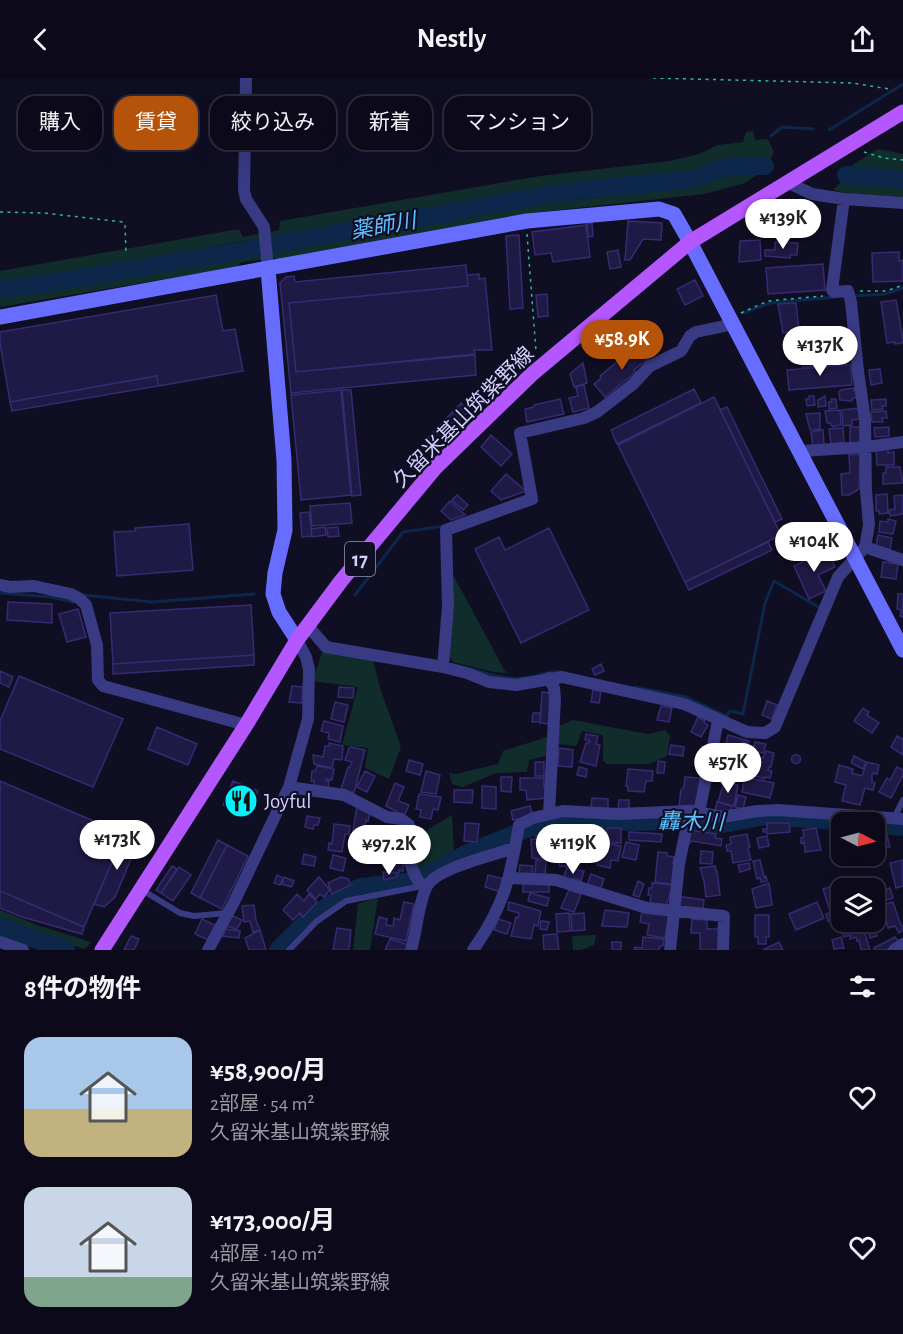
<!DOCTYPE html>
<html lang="ja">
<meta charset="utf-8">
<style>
:root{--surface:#0c0a1a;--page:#151323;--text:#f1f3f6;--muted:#9a9aa2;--line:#2c2b39;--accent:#b45309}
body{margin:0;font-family:"Alegreya Sans","Noto Sans JP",sans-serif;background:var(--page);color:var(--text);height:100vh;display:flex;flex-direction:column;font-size:22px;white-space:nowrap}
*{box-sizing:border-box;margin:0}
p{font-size:20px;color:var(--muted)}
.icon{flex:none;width:33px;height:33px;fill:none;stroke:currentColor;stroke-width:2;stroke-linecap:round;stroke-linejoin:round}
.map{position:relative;height:872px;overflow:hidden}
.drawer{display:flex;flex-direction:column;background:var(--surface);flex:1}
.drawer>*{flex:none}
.banner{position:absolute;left:18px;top:18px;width:600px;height:54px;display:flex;gap:12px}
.needle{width:39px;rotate:96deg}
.fabs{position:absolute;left:831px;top:734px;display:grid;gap:12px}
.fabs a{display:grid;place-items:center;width:54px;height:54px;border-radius:12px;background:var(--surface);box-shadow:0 6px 24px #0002,0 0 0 2px var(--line);font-size:30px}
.price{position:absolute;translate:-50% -51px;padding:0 14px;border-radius:21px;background:#fff;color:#222;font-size:20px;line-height:39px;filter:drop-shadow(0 2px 3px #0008)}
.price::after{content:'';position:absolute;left:50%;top:36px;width:18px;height:14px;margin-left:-9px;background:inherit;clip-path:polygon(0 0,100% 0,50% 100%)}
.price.selected{background:var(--accent);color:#fff}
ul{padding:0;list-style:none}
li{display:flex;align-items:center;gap:18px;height:150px;padding:0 24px}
li span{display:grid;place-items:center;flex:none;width:168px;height:120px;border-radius:18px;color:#555}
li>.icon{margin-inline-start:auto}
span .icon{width:72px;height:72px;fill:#fffc;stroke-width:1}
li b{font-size:26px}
h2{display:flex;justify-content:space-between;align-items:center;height:72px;padding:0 24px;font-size:26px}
.pill{padding:0 21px;border-radius:18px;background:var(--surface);box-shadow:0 6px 24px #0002,0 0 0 2px var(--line);font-size:21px;line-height:54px}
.pill.selected{background:var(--accent);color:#fff}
header{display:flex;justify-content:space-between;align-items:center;height:78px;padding:0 24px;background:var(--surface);font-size:27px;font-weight:700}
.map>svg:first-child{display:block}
</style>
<header><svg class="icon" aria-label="back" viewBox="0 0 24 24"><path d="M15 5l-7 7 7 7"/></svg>Nestly<svg class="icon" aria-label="share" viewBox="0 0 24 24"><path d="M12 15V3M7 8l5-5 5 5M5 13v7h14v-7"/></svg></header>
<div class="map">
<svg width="903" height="872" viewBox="0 0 903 872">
<rect width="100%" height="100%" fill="#100e23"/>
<path fill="#112d2b" d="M753,53L755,62L768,61L774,74L769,83L741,80L725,82L691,94L544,110L0,206V193L239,151L243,159L279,152L280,143L540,98L670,83L699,76L718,67L743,64L746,54Z
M878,71L903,76V93L849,89Z
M737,95L757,97L745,105L704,116L532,135L277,182L274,180L242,184L236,189L0,229V220L538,126L691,109Z
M843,102L903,108V119L850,116L833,112Z
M451,493L506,595L494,594L453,584L449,577Z
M322,574L373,582L380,610L401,669L389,701L365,690L368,670L342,667L358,609L313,603Z
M573,642L648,656L665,652L670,658L667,678L649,686H606L603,682V657L582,653L576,668L556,666L557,649Z
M550,658L549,677L529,682L527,694L496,695L463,709L452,706L449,695L456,696L498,686L503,673Z
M452,737L454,775L416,794L412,754H424Z
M378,819L370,872H353L358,826Z
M0,832L37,847L91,864L85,871L43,859L0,841Z
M596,857L594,867L581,872H573L572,858Z"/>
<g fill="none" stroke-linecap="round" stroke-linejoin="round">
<path stroke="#0c2749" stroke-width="3" d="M829,52L903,6
M771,58L782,49L813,51
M853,218L885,216L903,210
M743,235L770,225L835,219
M0,515L52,519L73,524L75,522
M83,517L152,524L254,516
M355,517L403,454L444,448
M472,591C488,596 506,602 524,600C537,599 548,592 562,594
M635,609L686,619L726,638L730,633L743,636L765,525L774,503L820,530"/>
<path stroke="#0c2749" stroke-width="18" d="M846,97L903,102
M0,211L62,203L245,172L518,122L580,112L695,101L718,91L739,88H765
M874,746L903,749
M0,849L66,872
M278,872L305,845L344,816L361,809L415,803L470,774L527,751L545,745L570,742L641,744L676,742H696L718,747L764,738L851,744"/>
</g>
<path fill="#1f1a45" stroke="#352b71" stroke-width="1.5" d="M628,143L662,145L661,162L643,161L630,182H625Z
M592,145L593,158L588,159L587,146Z
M586,147L590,179L553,184L551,175L535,177L532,154Z
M519,157L523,230L510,231L506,158Z
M760,162L761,182L739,184L740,163Z
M775,164L798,165L797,177H790V180L765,178V172H775Z
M618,172L621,189L610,191L607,174Z
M899,174V183L903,182V203L873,204L872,175Z
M823,186L825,212L768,216L766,190Z
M466,187L468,208L289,225L296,294L475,277L476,297L291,315L280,205L286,199L294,198L295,204Z
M479,196V201L485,200L492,272H474L475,276L296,294L289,225L468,208L467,197Z
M695,202L703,218L685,227L677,211Z
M547,216L548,238L538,239L536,217Z
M216,217L223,253L235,251L243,293L158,308L157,298L10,324L0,265V254Z
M896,222L903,262L902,265L895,266V264L887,265L881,224Z
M796,225L799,253L783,255L778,226Z
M641,267L651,279L634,292L636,294L605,319L594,306L601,300L600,298L635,269L637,271Z
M583,285L587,305L574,309L570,296Z
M846,285V286L802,290V289Z
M851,287L852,307L789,312L787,292Z
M880,291L882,305L871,307L869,292Z
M157,298L158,308L12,333L10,324Z
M584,307L589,330L573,334L569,320L578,318L576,309Z
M854,310V313L857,312L858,318L852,321V323L840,322L839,314L841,312Z
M694,311L701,325L617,366L611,352Z
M341,312L351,417L301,422L291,317Z
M342,312H351L361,417L352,418Z
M809,318H814L815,327L807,328L806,321H809Z
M825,318L826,328L818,329V322Z
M714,319L781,457L685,504L618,367Z
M560,321L564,336L527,344L525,331L534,329V327Z
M831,321H836L837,330L829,331V324H832Z
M886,321V328H882L883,331L872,332L871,322Z
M461,325L469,333L433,370L425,363Z
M727,329L782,441L775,444L720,332Z
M858,330L860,341L852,342V347L843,348L842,332Z
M840,332L841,347L833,349L830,345H827L825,333Z
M886,333L887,340H882L883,344H872L871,334Z
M820,335V351L810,352L806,336Z
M850,349H860L861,366H850Z
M889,349V358L875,359L874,350Z
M843,350L844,364L831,366L829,351Z
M823,352L824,367L813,368L811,354Z
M491,357L512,376L501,388L481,369Z
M876,371H888V375L894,374V387H877Z
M860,376L859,411L849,417H842L841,396L850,395L849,377Z
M886,389H900L903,405L883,406V395H886Z
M506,396L526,413L501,422L491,413Z
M887,416L888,435L879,436V433H876V417Z
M457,417L468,427L463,432L452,422Z
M903,417V436L890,438L889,432L895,431L894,418Z
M450,423L465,437L451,442L441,433Z
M350,425L352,445L312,448L310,428Z
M309,434L312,458L302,459L300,435Z
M888,441L896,443L893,456L879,454L880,443L888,444Z
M189,446L193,492L117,498L114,454L135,453V450Z
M325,449L326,457L312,459L311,451Z
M338,449L339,458L328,459L327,450Z
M549,450L589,532L521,565L475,471L499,459L505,472Z
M878,457L892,460L890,472L876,468Z
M768,464L772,472L689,512L685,504Z
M827,472L835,489L818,497L826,513L809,521L794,488Z
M883,484L898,486L896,501L881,499Z
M898,516H903V539L900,538L901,532L897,531Z
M8,524L52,526V545L7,542Z
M251,527L254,577L113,586L110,535Z
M78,531L86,559L67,564L59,536Z
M254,577V587L113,596V586Z
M601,586L604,593L595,597L592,591Z
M0,593L13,599L9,609L0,605Z
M19,598L123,641L93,709L0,671V643Z
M292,608L303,609L302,625L289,624Z
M339,609L354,610L353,620L338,619Z
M593,612L601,613L599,625L591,624Z
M542,614L551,615L550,646L540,645Z
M767,623L777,627L772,641L762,637Z
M335,624L348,627L344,644L331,641Z
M661,628L672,630L669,644L657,642Z
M863,630L869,634L867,637L879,645L872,655L854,643Z
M533,635H540V644H532Z
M698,639L705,643L704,645L708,647L701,659L691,654Z
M324,643L343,648L340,664L328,661L329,655L321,653Z
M157,649L197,666L188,687L148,671Z
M586,656L598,658L596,666L600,667L596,688L580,684L586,665H589L590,663L585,662Z
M728,657L749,663L748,666L743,664L741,669L726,665Z
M897,658L902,661L903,660V677L891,669Z
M755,664L766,666L763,675L753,673Z
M329,665L343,668L342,682L334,681L332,690L314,686L313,677L323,679L325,668H329Z
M671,667L684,669L683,678L669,676Z
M351,669L365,672L354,715L341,711L348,689H350L352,684L345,682L349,670Z
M559,670L573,672L572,689L558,688Z
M766,673L774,675L771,689H769L768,692L772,693L770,700L764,699V701L750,696L753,678L763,680Z
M791.5 681a4.5 4.5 0 1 1 9 0a4.5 4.5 0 1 1-9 0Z
M854,678L866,684L863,691L851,685Z
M409,682L423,686L420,697L406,693Z
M658,683L665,684L664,695H657Z
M535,684H544V698H535Z
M867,684L879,687L877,696L873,695L872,697V704L875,705L873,712L865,710L860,727L842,723L846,707L835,704L839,687L853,691L852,695L862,698Z
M317,688L334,691L332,702L326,701V703H329L328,711L314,707V703H311L312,693H315Z
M579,689L587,691L586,699L577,697Z
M737,689L742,690L739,703L733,702Z
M897,689L903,692V697L891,720L879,714L887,700L890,702Z
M628,691L653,693L652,703H646L644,714L628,713V708H626Z
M365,693L375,698L367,714L357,709Z
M426,693L440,697L436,716L421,714Z
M501,699H512L511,714L501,713Z
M685,699L700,700L696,727L679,728L681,712L684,709Z
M745,699L774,705L770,720L742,714Z
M520,700H544V709H547V720L527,722L526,712H520Z
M0,703L124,756L84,849L0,813Z
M233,703L258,713L248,738L223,727Z
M724,704L738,707L734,728L718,724Z
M395,705L404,709L398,723L409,727L404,738L386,728Z
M482,708L496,709V731L482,730Z
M454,712H473L472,725L454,724Z
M419,716L441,719L438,732L433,731L431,741L420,739L421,732L416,731Z
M738,717L746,719L743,731L735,729Z
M592,720L608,721V732L591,731Z
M619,722H629V732H618Z
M717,724L732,728L731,733H715Z
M357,728L370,734L368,743L366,742L362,767L351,765Z
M530,728L533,737L513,742L511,733Z
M307,738L320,740L318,747H314L313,751L305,749Z
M465,745L479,746L477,764L464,763Z
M767,745H789L790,754L767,756V754H763V751H767Z
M334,746L350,748L349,756H345L342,774L328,772L329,765L332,766Z
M384,748H398V752H400V765H404V773L384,771Z
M569,748L579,749L578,755H575L574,761H576L575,775L559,774V777H551V767L554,768L555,753L563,754V758H568Z
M580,750L591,751L590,765L579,764Z
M607,750H621V765H607Z
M816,750L821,772L805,774L804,764L801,765V760L804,759L803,752Z
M690,752L716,756L715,760L722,761L721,768L691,763L690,765H686Z
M886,753L890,769L874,773V755Z
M629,754L662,756L661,764L629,762Z
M124,756L139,762L115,819L104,829L94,826Z
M747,756L750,769L748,770L751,782L733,785L731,773H727L726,767L731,766L730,759Z
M536,758L548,760L549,770H547V781L532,780L531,761H536Z
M767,758L769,768L759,770L757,760Z
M218,762L227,767L200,820L191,815Z
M600,764L621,768L618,783L611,782L610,790L597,787Z
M626,764L639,767L636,782L622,779Z
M227,767L248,778L222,831L200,820Z
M370,771L384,773L383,782L369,780Z
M701,773L713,774L712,786L700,785Z
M391,774L404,775L403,793L399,792V795L390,794Z
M658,774L667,775V778L674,779L673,785H676L672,806L655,804Z
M304,776L316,779L314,788L302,786Z
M333,777L346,780L343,793L330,790Z
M559,781L576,782V789L559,788Z
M536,782L546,783L545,798L535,797Z
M760,782L764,799L766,798L767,803L761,804L760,800L757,801L753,783Z
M903,782V808L896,810L890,785Z
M749,785L750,791L740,794L738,787Z
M520,787L533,788L532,797L519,796Z
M172,788L177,791L161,815L156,812Z
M715,788L716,793H717L720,817L706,819L704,803L700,790Z
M179,789L191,797L173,823L161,815Z
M567,790L584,793L581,803L574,800L573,803L563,800Z
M383,794L397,795V799L384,802Z
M591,796L604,801L600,812L587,807Z
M277,797L283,800L280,807L274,805Z
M488,797L504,801L501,814L485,809Z
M284,799L294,803L291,809L282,806Z
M319,799L330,812L324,819L320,816L316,821L307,812Z
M341,799L348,801L351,807L332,816L328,805Z
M638,803L644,806L639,819L633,817Z
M523,804L549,806V814H523Z
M652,805L673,807L666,828L650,826L651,817H648L649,810H652Z
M769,805L772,827L756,830L752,811Z
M836,807L842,826L829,830L823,811Z
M890,810L893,820L874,826V815Z
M569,812L581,816L574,834L561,830Z
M0,813L84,849L82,856L22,839L0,830Z
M530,815L549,820L547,828L528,823Z
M297,816L304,823L309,816L317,824L303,839L300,835L293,842L283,832Z
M677,818L704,822L703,832L676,829Z
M404,824L414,826L406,863L375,856L379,839L387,841L386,847L393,848L394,840L400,842Z
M509,824L541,833L538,848L534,847L531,861L511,858L516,839L518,840L519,835L508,832Z
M817,824L824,840L796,852L789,836Z
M893,824L900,845L903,849V852L899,855L895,848L888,850L884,834L882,835L880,828Z
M254,827L256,842L260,852L253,854L250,843L244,844L242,828Z
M842,831V839L828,843L826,836Z
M605,832L629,835L627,849L602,848Z
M642,833L669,836L665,860L647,857L649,846L640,844Z
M569,835L570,853L557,854L556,836Z
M584,835L585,852L572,853L571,836Z
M231,837L242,842L237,851L226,848Z
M755,837H769V859H766V866H758V859H755Z
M202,841L215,847L208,862L195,856Z
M498,841L511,845L507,856L494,852Z
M692,841L707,842V851H721L720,872H700V855H691Z
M541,843L549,844L547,852L540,851Z
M846,843H861L870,872H861L859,862L857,863L856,859L850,861V857L844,859L842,852L848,850Z
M873,845L877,858L870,860L867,847Z
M337,850L351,852L349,872H333Z
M225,851L240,853L239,860L223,858Z
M260,852L266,872H249L245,860Z
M557,856L559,872H544L543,857Z
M131,858L139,861L134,872H124Z
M643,859L664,861L663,868H660L659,872H634L635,869L642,870Z
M841,859L844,870L834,871L832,862Z
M895,859L899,864L894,868L886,872H874V870Z
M390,861L409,867L407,872H385Z
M612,864H621V872H612Z
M779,864L783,872H763Z"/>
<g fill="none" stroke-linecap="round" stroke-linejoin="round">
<path stroke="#2db6a5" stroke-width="1.5" stroke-dasharray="3 4.5" stroke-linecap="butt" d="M653,0L852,5L889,11
M864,74L884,80L903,82
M0,134L44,135L123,144L125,146L126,175
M527,156L536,273
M860,213H886L903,207
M741,235L768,223L823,218"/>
<path stroke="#383a83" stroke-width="6" d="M894,740L903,722
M142,812L180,835L194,838L227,835
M289,872L317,843L346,823L417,809L420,806"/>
<path stroke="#383a83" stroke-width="12" d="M246,0L244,112L246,121L264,149L268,191
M787,104L812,116L844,121L903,125
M801,373L866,369L903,364
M865,469L903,482
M0,507L10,509L34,508L71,516L80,521L86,527L97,567L98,602L103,608L246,647
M308,548L326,569L443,589L467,595L489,604L516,607L562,599L684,626L747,654L765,655L775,649L838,499L865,469L869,447L866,413L865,342L858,293L851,224L848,213L834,214L832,212L844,121
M443,589L448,528L446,452L532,421L520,355L584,340L597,334L632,307L650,288L681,273L690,258L696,254L734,246
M549,600L554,610L555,621L549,736
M289,709L344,717L387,739L401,741L409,747C407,771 407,786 420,806L427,808
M699,734L718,643
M510,800L556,802L647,830L724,838L723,872
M0,864L23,872
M208,872L234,824L289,709L308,641L309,591L306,579L297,562
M411,872C417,853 418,825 427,808C436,791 489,778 508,772H513
M473,872C505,827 510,800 519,747L533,740L563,733L618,736L690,733L723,739L757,733L778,732L903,741
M670,872L679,786L690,733
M894,872L903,866"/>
<path stroke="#676dff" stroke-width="15" d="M268,191L284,382L285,452L275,495L273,516L279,534L297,562
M0,239L527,143L659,131L674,136L690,164L903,572"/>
<path stroke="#b557ff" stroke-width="15" d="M102,872L246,647L297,562L341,503L436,389L532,296L690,164L903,34"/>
</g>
<defs>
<symbol id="restaurant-disc" viewBox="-11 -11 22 22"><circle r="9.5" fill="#00f2fb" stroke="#100e23"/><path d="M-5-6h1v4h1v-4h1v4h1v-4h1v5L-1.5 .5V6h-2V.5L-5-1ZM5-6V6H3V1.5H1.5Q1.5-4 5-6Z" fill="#111"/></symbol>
</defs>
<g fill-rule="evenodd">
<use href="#restaurant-disc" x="222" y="704" width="38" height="38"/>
</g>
<g text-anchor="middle" stroke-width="4.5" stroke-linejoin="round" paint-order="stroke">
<rect fill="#100e23" stroke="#9896bd" stroke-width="1.5" x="345" y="464" width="30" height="34" rx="4.5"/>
<g font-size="20" font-weight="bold" fill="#d2d0ff">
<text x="360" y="488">17</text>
</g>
<g font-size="21" fill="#d2d0ff" stroke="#100e23">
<text transform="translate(463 339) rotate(-45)" y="7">久留米基山筑紫野線</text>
</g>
<g font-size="21" fill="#d2d0ff" stroke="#100e23" text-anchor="start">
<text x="264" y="730">Joyful</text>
</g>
<g font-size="22" font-style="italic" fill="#5ebfff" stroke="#100e23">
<text transform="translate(383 147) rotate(-10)" y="8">薬師川</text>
<text transform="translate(691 743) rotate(1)" y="8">轟木川</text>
</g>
</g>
</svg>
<div class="fabs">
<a><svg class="needle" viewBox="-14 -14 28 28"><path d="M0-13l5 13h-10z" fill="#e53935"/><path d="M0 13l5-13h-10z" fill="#9a9aa2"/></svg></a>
<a><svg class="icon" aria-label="layers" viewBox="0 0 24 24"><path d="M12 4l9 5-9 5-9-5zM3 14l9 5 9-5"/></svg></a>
</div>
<b class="price" style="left:783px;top:172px">¥139K</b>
<b class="price selected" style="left:622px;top:293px">¥58.9K</b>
<b class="price" style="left:820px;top:299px">¥137K</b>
<b class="price" style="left:814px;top:495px">¥104K</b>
<b class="price" style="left:728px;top:716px">¥57K</b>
<b class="price" style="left:117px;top:793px">¥173K</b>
<b class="price" style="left:573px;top:797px">¥119K</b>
<b class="price" style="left:389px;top:798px">¥97.2K</b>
<div class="banner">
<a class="pill">購入</a>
<a class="pill selected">賃貸</a>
<a class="pill">絞り込み</a>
<a class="pill">新着</a>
<a class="pill">マンション</a>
</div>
</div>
<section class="drawer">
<h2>8件の物件<svg class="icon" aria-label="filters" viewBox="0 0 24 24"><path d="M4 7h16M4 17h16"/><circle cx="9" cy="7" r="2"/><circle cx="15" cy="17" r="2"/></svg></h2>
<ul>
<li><span style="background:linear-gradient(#a9c7e8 60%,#c2b280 0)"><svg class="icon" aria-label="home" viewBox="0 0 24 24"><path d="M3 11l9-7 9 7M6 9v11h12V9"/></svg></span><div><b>¥58,900/月</b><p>2部屋 · 54 m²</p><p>久留米基山筑紫野線</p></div><svg class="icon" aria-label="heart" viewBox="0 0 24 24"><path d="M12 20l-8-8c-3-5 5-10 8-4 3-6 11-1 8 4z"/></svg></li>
<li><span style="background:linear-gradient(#c9d6e8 75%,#7fa58c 0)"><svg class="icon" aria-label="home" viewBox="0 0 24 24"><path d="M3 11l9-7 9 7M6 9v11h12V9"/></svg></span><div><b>¥173,000/月</b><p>4部屋 · 140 m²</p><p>久留米基山筑紫野線</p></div><svg class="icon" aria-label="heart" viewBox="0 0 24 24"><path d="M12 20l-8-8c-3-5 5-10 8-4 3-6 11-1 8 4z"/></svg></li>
</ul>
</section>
